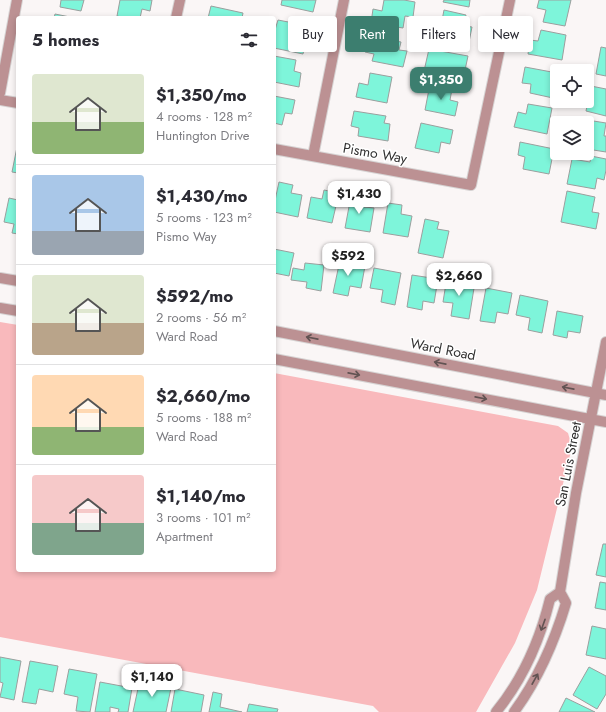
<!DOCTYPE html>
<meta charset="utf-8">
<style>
:root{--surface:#fff;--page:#f7f7f7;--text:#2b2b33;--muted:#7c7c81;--line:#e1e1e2;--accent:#3c7e6f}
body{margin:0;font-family:Jost,sans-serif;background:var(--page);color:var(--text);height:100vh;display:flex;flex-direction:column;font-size:15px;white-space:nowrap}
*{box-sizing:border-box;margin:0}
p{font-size:13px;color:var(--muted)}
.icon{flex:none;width:22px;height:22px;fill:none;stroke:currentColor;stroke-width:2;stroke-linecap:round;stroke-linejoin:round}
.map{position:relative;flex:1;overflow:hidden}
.panel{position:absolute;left:16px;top:16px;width:260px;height:556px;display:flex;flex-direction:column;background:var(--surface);border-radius:4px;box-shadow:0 2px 6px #0003}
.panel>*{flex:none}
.guide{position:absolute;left:288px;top:16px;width:258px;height:36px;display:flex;gap:8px}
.tools{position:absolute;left:550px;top:64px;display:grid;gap:8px}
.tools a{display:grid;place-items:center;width:44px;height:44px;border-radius:4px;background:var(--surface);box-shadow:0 2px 6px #0003;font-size:20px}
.price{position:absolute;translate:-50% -34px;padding:0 9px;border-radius:8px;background:#fff;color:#222;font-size:13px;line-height:26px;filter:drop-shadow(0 1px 2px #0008)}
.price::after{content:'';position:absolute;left:50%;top:24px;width:12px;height:9px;margin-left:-6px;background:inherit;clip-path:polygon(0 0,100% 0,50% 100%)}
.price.selected{background:var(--accent);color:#fff}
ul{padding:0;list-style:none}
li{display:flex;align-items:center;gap:12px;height:100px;padding:0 16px}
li+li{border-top:1px solid var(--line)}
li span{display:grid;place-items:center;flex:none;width:112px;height:80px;border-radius:4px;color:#555}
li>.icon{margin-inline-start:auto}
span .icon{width:48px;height:48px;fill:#fffc;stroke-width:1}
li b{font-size:17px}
h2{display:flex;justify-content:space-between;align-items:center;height:48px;padding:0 16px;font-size:17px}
.tag{padding:0 14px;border-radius:4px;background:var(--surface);box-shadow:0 2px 6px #0003;font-size:14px;line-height:36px}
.tag.selected{background:var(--accent);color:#fff}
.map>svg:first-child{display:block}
</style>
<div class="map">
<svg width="606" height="712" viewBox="0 0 606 712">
<rect width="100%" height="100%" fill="#faf6f6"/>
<path fill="#f9b9bc" d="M0,322L18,325V570H274V373L558,426L568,433L572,447L537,590L515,643L476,712H379L373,706L0,637Z"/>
<path fill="#7ef5da" stroke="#9b9f9e" d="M61,0H84L81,11L60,7Z
M120,0H152L150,11L142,9L140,18H127L117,16Z
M282,0H316L313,12L281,5Z
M384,0H404L415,2L413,17L405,16L403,28L371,23L373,9L382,11Z
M444,0H470L469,7L443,2Z
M539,0H571L565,26L543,22L546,10L537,8Z
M211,6L243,13L242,18H208Z
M444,10L466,15L464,26L472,27L469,42L439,36Z
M55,14L75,18H54Z
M278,20L309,26L303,54L274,48V33Z
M541,30L566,35L562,60L528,54L530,40L538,41Z
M368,36L401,42L399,50L407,51L403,67L372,61L374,54L365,52Z
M601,47L606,48V76L596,74Z
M429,49L468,56L465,70L456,68L454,77L424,71Z
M274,56L296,60L294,71L301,73L299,87L274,82Z
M525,67L557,73L553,98L530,93L531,84L522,83Z
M370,73L392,77L387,103L356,97L359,83L368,85Z
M430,84L452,89L450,100L458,102L455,116L425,110Z
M591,86L606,89V116L586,111Z
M274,96L295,100L292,114L285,113L282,125L274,123Z
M528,104L552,108L547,134L514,127L518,112L526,114Z
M354,111L386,116L384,123L390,124L388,141L358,136L359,128L351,126Z
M581,119L606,123L604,136H606V152L587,149V123H580Z
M421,123L453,130L450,144L441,142L439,153L415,148Z
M18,142V173L12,172Z
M520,142L554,149L549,174L523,169L525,157L518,155Z
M591,156L606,159V170L604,180L597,178L595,189L567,184L572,159L590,162Z
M279,182L293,185L291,193L302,195L298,217L274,212V205Z
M324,190L339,193L332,223L307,218L311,197L322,199Z
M567,191L595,197L592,212L599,213L596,229L561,222Z
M351,196L365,198L364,207L374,208L370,232L345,228Z
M9,198L18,200V234L12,233L14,224L4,222Z
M388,203L402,205L401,214L412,216L408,237L383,233Z
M425,219L439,222L437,229L449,231L443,258L418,253Z
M274,249L294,253L289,276L274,273Z
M340,260L365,266L361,288L350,286L348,296L333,293Z
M305,263L324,265L321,291L306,288L307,282L291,280L293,268L304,270Z
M374,268L401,273L395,305L381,302L383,290L370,288Z
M412,275L438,279L434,303L423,301L422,310L407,307Z
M447,277L475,282L469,319L451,316L453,303L443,302Z
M486,288L512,293L508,314L497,312L495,323L480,321Z
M520,295L548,301L542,333L528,330L530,318L516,315Z
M557,311L583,316L580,333L568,331L567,338L553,335Z
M603,544H606V577L596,575Z
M600,582L606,583V610L595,608Z
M592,626L606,629V659L586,655Z
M0,657L21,661L14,700L0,697L3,683L0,682Z
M30,661L58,666L53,692L39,689L36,704L22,702Z
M589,667L606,676V694L597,709L573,695Z
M69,669L97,674L90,712L76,711L78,697L64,694Z
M140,679L151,682V684L171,688L166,712H133Z
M100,682L132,688L128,712H118L119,709L110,707V712H95Z
M175,689L204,695L201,712H171Z
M213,692L222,694L220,707L242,712H209Z
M566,698L595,712H559Z
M249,704L278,709L277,712H247Z"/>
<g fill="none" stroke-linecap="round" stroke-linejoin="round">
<defs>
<path id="street" d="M176,18L180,0
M0,93L17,0
M0,100L18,103
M274,149L471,185L510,0
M313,156L344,0
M0,278L18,281
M0,308L18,311
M274,331L606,395
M274,359L606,422
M496,712C523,679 540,640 550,599L560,592
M514,712C539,678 554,643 566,603L560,592L576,493L606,342"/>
</defs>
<use href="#street" stroke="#d6d3d3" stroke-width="12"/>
<use href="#street" stroke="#bc9193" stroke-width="10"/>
</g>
<defs><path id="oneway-shaft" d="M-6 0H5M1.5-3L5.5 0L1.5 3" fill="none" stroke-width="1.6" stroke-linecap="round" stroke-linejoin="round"/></defs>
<g stroke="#625353">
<use href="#oneway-shaft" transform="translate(312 338) rotate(-169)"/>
<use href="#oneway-shaft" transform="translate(440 363) rotate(-169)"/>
<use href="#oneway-shaft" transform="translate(354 374) rotate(11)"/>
<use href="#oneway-shaft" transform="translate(568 388) rotate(-169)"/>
<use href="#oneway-shaft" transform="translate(481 398) rotate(11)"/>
<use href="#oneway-shaft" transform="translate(543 625) rotate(110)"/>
<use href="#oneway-shaft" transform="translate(535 679) rotate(-61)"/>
</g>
<g text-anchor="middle" stroke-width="3" stroke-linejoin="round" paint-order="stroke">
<g font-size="14" fill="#323131" stroke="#fff">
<text transform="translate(375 153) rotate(10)" y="5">Pismo Way</text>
<text transform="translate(443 349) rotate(11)" y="5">Ward Road</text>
<text transform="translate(568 464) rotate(-79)" y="5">San Luis Street</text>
</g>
</g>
</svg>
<div class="tools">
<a><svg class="icon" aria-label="locate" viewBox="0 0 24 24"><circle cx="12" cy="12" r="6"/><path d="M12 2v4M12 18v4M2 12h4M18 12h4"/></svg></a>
<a><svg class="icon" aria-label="layers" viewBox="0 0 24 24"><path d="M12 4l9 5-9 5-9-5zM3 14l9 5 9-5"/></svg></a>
</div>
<b class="price selected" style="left:441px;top:101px">$1,350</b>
<b class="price" style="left:359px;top:215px">$1,430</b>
<b class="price" style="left:348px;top:277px">$592</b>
<b class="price" style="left:459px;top:297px">$2,660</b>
<b class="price" style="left:152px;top:698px">$1,140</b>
<div class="guide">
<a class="tag">Buy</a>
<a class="tag selected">Rent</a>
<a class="tag">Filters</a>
<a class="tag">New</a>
</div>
<section class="panel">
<h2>5 homes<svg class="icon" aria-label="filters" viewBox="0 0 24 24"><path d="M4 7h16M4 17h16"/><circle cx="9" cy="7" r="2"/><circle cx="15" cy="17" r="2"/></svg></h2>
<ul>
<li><span style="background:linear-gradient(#dfe7d0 60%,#8fb573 0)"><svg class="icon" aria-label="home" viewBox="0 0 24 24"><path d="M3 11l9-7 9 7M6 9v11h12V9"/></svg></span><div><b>$1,350/mo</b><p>4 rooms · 128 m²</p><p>Huntington Drive</p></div></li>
<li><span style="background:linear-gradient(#a9c7e8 70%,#9aa5b1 0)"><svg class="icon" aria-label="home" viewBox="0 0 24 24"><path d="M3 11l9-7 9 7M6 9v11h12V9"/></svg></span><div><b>$1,430/mo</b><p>5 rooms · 123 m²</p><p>Pismo Way</p></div></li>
<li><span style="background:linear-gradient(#dfe7d0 60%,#b9a48a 0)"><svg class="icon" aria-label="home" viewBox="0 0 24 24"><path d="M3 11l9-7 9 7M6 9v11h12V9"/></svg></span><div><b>$592/mo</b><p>2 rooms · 56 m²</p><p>Ward Road</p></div></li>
<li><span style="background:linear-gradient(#ffd9b3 65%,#8fb573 0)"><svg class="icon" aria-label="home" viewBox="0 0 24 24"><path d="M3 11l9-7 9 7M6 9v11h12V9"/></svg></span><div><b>$2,660/mo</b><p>5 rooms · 188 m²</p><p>Ward Road</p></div></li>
<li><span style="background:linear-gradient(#f6c9c9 60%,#7fa58c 0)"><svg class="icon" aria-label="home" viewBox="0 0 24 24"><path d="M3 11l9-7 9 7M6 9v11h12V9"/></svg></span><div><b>$1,140/mo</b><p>3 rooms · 101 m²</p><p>Apartment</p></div></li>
</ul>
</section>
</div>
